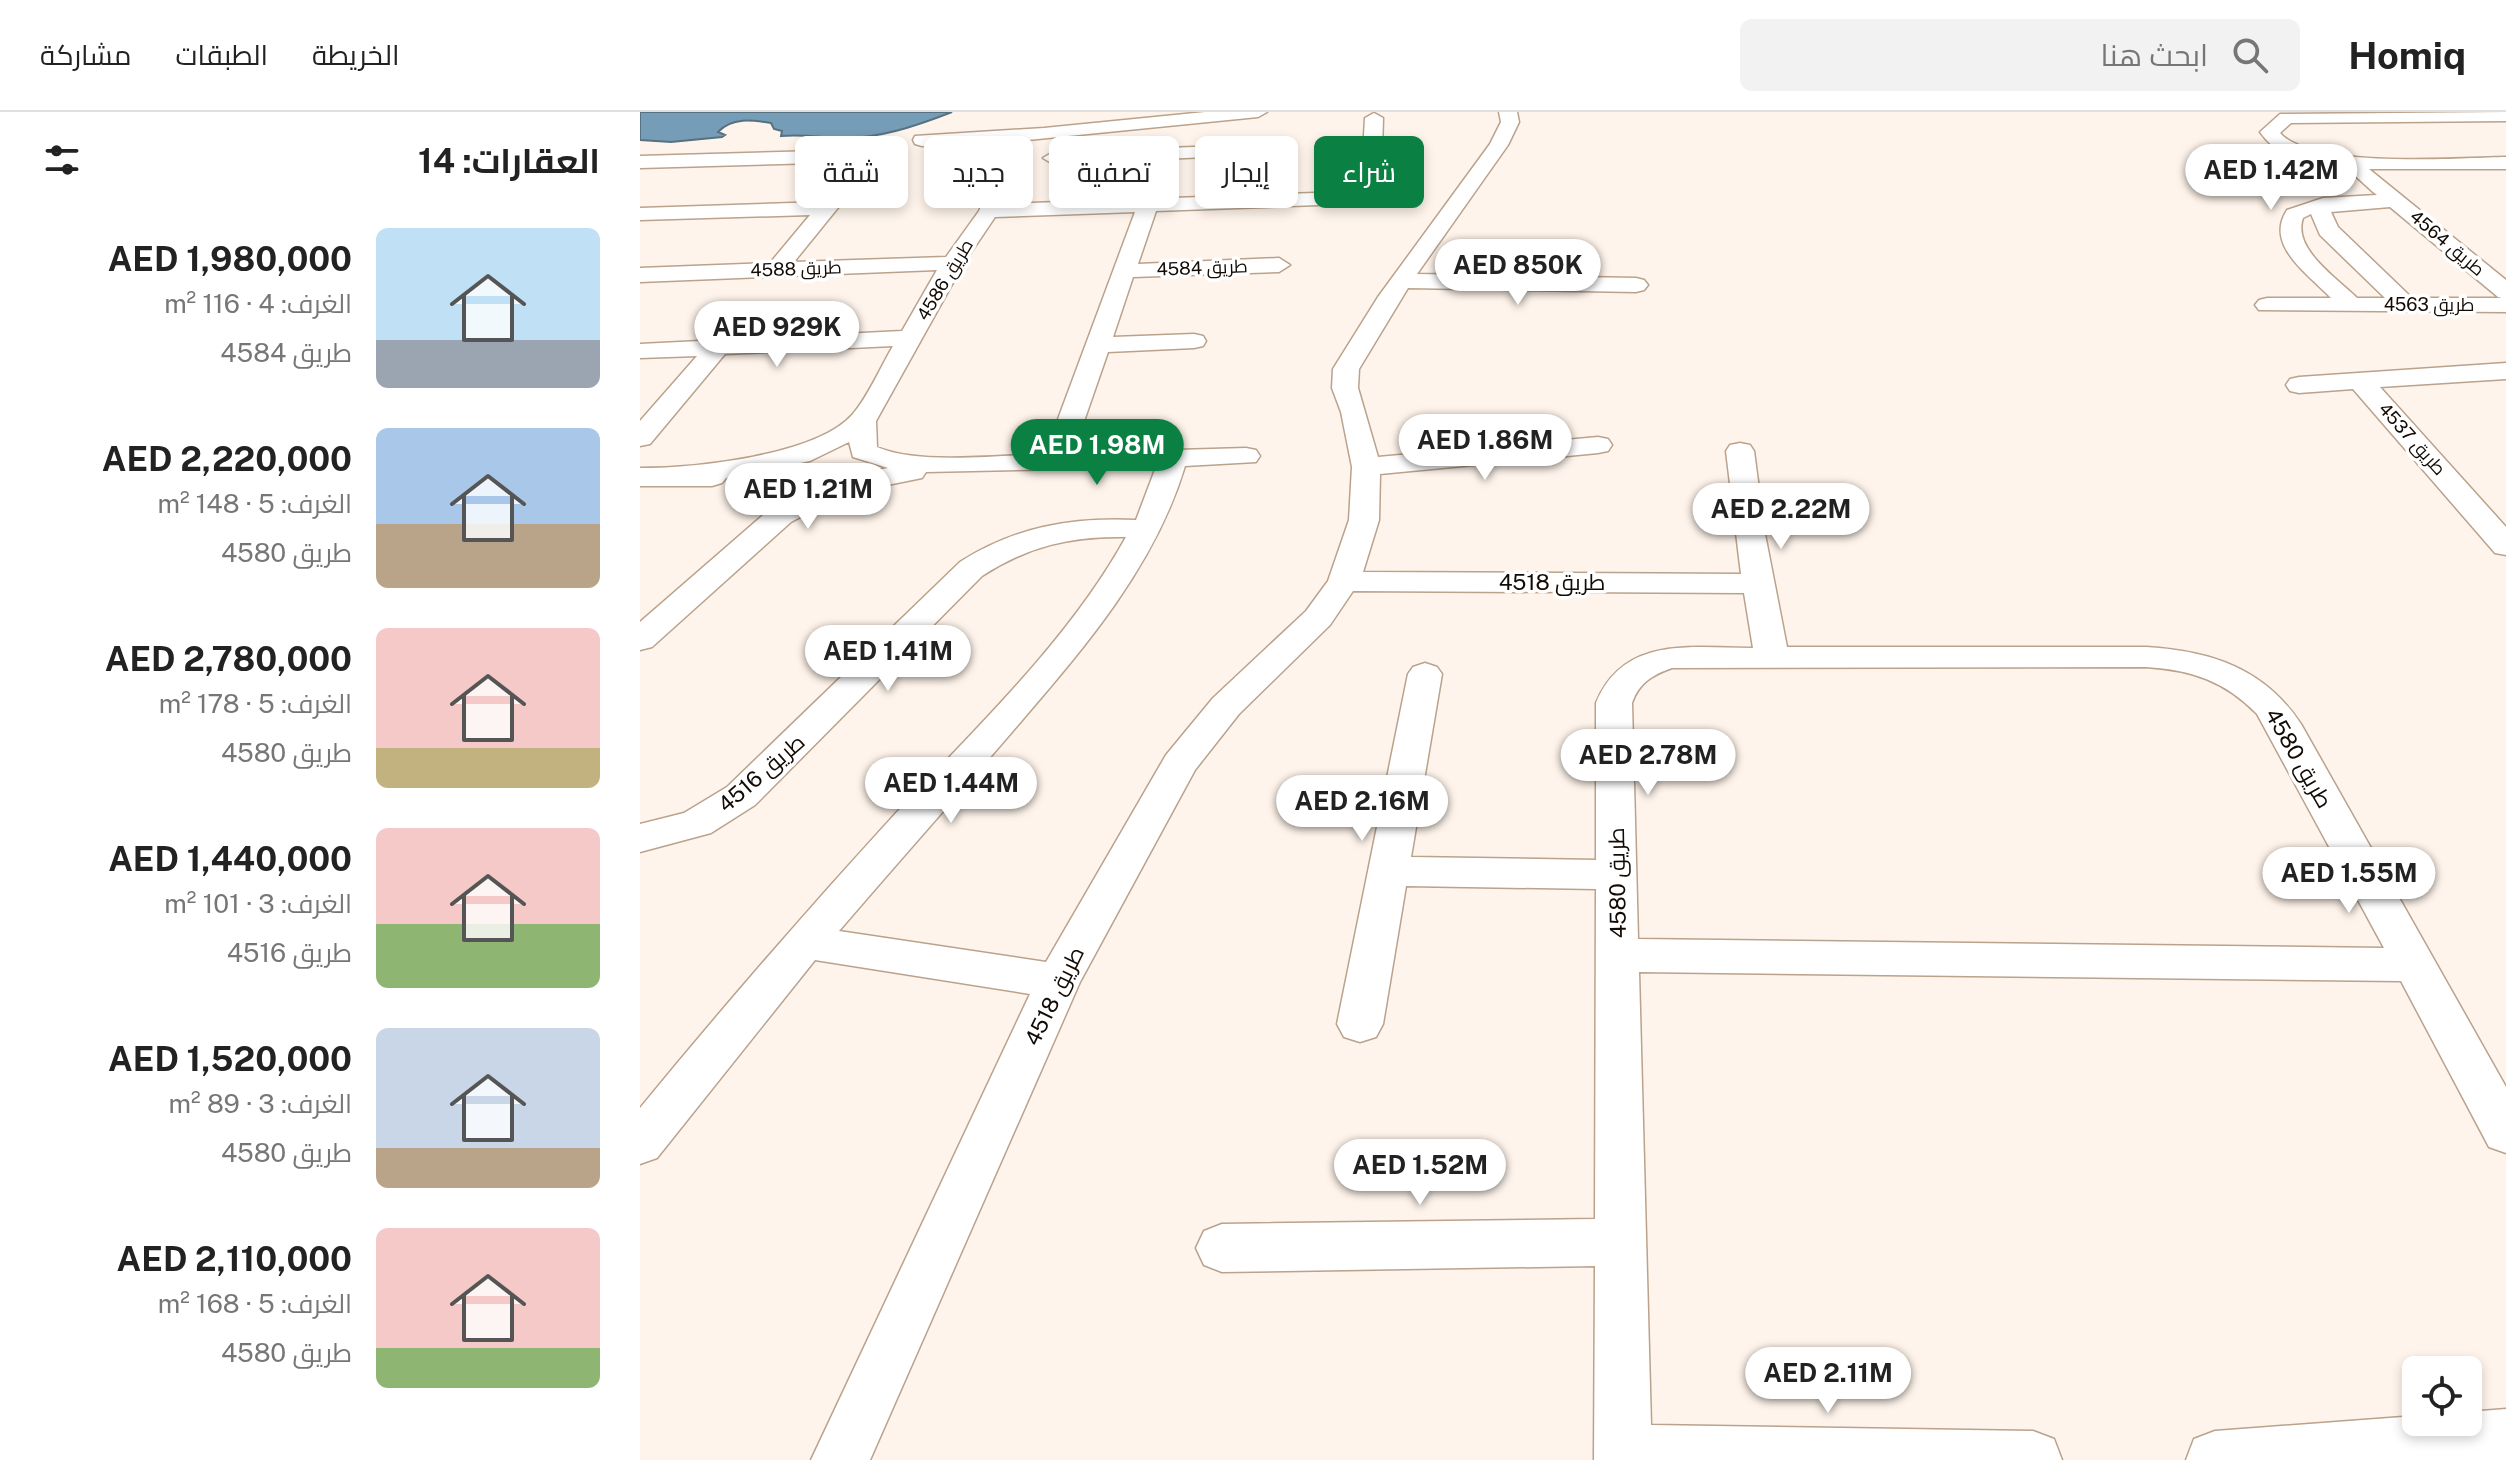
<!DOCTYPE html>
<html lang="ar">
<meta charset="utf-8">
<style>
:root{--surface:#fff;--page:#f2f2f2;--text:#222;--muted:#767676;--line:#e0e0e0;--accent:#0b8043}
body{margin:0;font-family:"Public Sans",Cairo,sans-serif;background:var(--page);color:var(--text);direction:rtl;height:100vh;display:flex;flex-direction:column;font-size:30px;white-space:nowrap}
*{box-sizing:border-box;margin:0}
p{font-size:26px;color:var(--muted)}
.icon{flex:none;width:44px;height:44px;fill:none;stroke:currentColor;stroke-width:2;stroke-linecap:round;stroke-linejoin:round}
.map{position:relative;flex:1;overflow:hidden;direction:ltr}
.sheet{display:flex;flex-direction:column;background:var(--surface);width:640px}
.sheet>*{flex:none}
.top-card{position:absolute;left:24px;top:24px;width:760px;height:72px;direction:rtl;display:flex;gap:16px}
.fabs{position:absolute;left:1762px;top:1244px;display:grid;gap:16px}
.fabs a{display:grid;place-items:center;width:80px;height:80px;border-radius:12px;background:var(--surface);box-shadow:0 4px 12px #0003;font-size:40px}
.price{position:absolute;translate:-50% -68px;padding:0 18px;border-radius:28px;background:#fff;color:#222;font-size:26px;line-height:52px;filter:drop-shadow(0 2px 4px #0008)}
.price::after{content:'';position:absolute;left:50%;top:48px;width:24px;height:18px;margin-left:-12px;background:inherit;clip-path:polygon(0 0,100% 0,50% 100%)}
.price.active{background:var(--accent);color:#fff}
ul{padding:0;list-style:none}
li{display:flex;align-items:center;gap:24px;height:200px;padding:0 40px}
li span{display:grid;place-items:center;flex:none;width:224px;height:160px;border-radius:12px;color:#555}
li>.icon{margin-inline-start:auto}
span .icon{width:96px;height:96px;fill:#fffc;stroke-width:1}
li b{font-size:34px}
h2{display:flex;justify-content:space-between;align-items:center;height:96px;padding:0 40px;font-size:34px}
.pill{padding:0 28px;border-radius:12px;background:var(--surface);box-shadow:0 4px 12px #0003;font-size:28px;line-height:72px}
.pill.active{background:var(--accent);color:#fff}
header{display:flex;align-items:center;gap:48px;box-sizing:border-box;height:112px;padding:0 40px;background:var(--surface);border-bottom:2px solid var(--line)}
header strong{font-size:38px}
nav{display:flex;gap:44px;margin-inline-start:auto;font-size:28px}
.search{width:560px;height:72px;background:var(--page);display:flex;align-items:center;gap:20px;box-sizing:border-box;padding:0 28px;border-radius:12px;color:var(--muted);font-size:30px}
main{display:flex;flex:1;min-height:0}
.map>svg:first-child{display:block}
</style>
<header>
<strong>Homiq</strong>
<div class="search"><svg class="icon" aria-label="search" viewBox="0 0 24 24"><circle cx="10" cy="10" r="6"/><path d="M15 15l6 6"/></svg>ابحث هنا</div>
<nav><a>الخريطة</a><a>الطبقات</a><a>مشاركة</a></nav>
</header>
<main>
<div class="map">
<svg width="1866" height="1348" viewBox="0 0 1866 1348">
<rect width="100%" height="100%" fill="#fef4eb"/>
<path fill="#759db7" stroke="#577181" stroke-width="2" d="M0,0H312C276,14 236,28 196,26C177,25 161,22 141,24L142,19L134,17L131,11C112,8 92,5 78,20L85,23L82,25L31,30L0,28Z"/>
<g fill="none" stroke-linecap="round" stroke-linejoin="round">
<defs>
<path id="street" d="M565,0H627L618,5L388,28L362,92L705,80L721,74L725,6L734,1L743,6L741,74L735,83L707,92L516,99L498,152L639,146L650,153L639,160L493,165L473,225L554,222L563,224L566,229L563,234L554,236L468,240L433,341L606,336L616,338L620,344L616,350L545,354C515,454 445,535 378,613C319,682 258,750 199,819L406,850L526,643L573,586L666,499L688,469L709,408L712,355L701,300L692,276L693,257L738,185L850,32L861,10L859,0H877L879,10L868,33L777,162L996,166L1004,168L1008,173L1004,178L996,180L768,176L719,257L718,276L738,345L958,325L968,327L972,333L968,339L958,341L740,362L739,408L723,460L1101,462L1086,339L1090,333L1100,331L1110,333L1114,339L1125,422L1147,535H1506C1571,539 1624,556 1661,612L1866,975V1041L1849,1035L1761,869L999,860L1011,1313L1393,1319L1414,1327L1422,1348H954L955,1154L582,1160L564,1153L556,1136L564,1119L582,1112L955,1107L956,777L766,774L743,912L736,925L720,930L704,925L697,912L768,562L773,555L785,551L797,555L802,562L771,745L956,748V591C984,523 1052,536 1113,536L1104,481L713,479L690,513L599,602L555,658L440,870L230,1348H171L390,882L175,848L17,1046L0,1052V996C83,895 168,797 256,701C335,617 430,527 486,425C431,424 388,434 342,464L115,693L71,721L0,740V712L44,701L87,675L320,450C375,415 431,405 496,408L516,355L286,360L282,366L203,382L151,410L12,535L0,538V510L129,398L184,369L248,356L213,345L209,330L170,349L86,366L82,371L72,374H0V356C53,356 175,344 212,303C228,285 240,256 253,234L85,242L10,332L0,334V309L57,244L0,246V232L262,219L297,158L0,170V156L130,151L170,103L0,108V96L181,90L214,50L0,56V44L213,38L231,43L234,51L231,55L154,150L306,145L339,99L368,29L282,34L275,32L273,28L275,24L404,16ZM495,100L405,342C359,343 278,353 237,335L236,309L324,151L355,105ZM1506,555C1552,558 1585,569 1617,602L1744,836L998,827L992,591C999,571 1012,563 1032,556Z
M1866,0V9L1651,11L1640,21C1672,57 1815,46 1866,45V57H1729L1866,168V200L1619,198L1615,193L1619,188L1627,186H1691C1668,162 1624,133 1647,98L1683,86L1737,83C1726,75 1713,59 1701,55C1667,45 1643,52 1620,20L1640,2ZM1750,95L1858,185L1862,186H1772L1698,115L1691,100ZM1671,102L1680,123L1745,186H1717C1697,166 1652,137 1663,106Z
M582,34L592,40L589,44L413,52L403,46L413,40Z
M1866,251V267L1740,275L1866,415V443L1855,441L1713,277L1659,281L1650,279L1646,273L1650,267L1659,265Z
M1866,1297V1348H1546L1554,1327L1575,1319L1776,1304V1310H1828V1300Z"/>
</defs>
<use href="#street" stroke="#baa28c" stroke-width="3"/>
<use href="#street" fill="#fff" fill-rule="evenodd"/>
</g>
<g text-anchor="middle" stroke-width="7" stroke-linejoin="round" paint-order="stroke">
<g font-size="18" fill="#120a04" stroke="#fff">
<text transform="translate(1807 131) rotate(40)" y="6">طريق 4564</text>
<text transform="translate(562 156) rotate(-2)" y="6">طريق 4584</text>
<text transform="translate(156 157) rotate(-2)" y="6">طريق 4588</text>
<text transform="translate(305 168) rotate(-59)" y="6">طريق 4586</text>
<text x="1789" y="199">طريق 4563</text>
<text transform="translate(1772 327) rotate(48)" y="6">طريق 4537</text>
</g>
<g font-size="22" fill="#120a04" stroke="#fff">
<text x="912" y="478">طريق 4518</text>
<text transform="translate(1659 646) rotate(60)" y="8">طريق 4580</text>
<text transform="translate(121 661) rotate(-41)" y="8">طريق 4516</text>
<text transform="translate(977 771) rotate(-91)" y="8">طريق 4580</text>
<text transform="translate(414 884) rotate(-64)" y="8">طريق 4518</text>
</g>
</g>
</svg>
<div class="fabs">
<a><svg class="icon" aria-label="locate" viewBox="0 0 24 24"><circle cx="12" cy="12" r="6"/><path d="M12 2v4M12 18v4M2 12h4M18 12h4"/></svg></a>
</div>
<b class="price" style="left:1631px;top:100px">AED 1.42M</b>
<b class="price" style="left:878px;top:195px">AED 850K</b>
<b class="price" style="left:137px;top:257px">AED 929K</b>
<b class="price" style="left:845px;top:370px">AED 1.86M</b>
<b class="price active" style="left:457px;top:375px">AED 1.98M</b>
<b class="price" style="left:168px;top:419px">AED 1.21M</b>
<b class="price" style="left:1141px;top:439px">AED 2.22M</b>
<b class="price" style="left:248px;top:581px">AED 1.41M</b>
<b class="price" style="left:1008px;top:685px">AED 2.78M</b>
<b class="price" style="left:311px;top:713px">AED 1.44M</b>
<b class="price" style="left:722px;top:731px">AED 2.16M</b>
<b class="price" style="left:1709px;top:803px">AED 1.55M</b>
<b class="price" style="left:780px;top:1095px">AED 1.52M</b>
<b class="price" style="left:1188px;top:1303px">AED 2.11M</b>
<div class="top-card">
<a class="pill active">شراء</a>
<a class="pill">إيجار</a>
<a class="pill">تصفية</a>
<a class="pill">جديد</a>
<a class="pill">شقة</a>
</div>
</div>
<section class="sheet">
<h2>العقارات: 14<svg class="icon" aria-label="filters" viewBox="0 0 24 24"><path d="M4 7h16M4 17h16"/><circle cx="9" cy="7" r="2"/><circle cx="15" cy="17" r="2"/></svg></h2>
<ul>
<li><span style="background:linear-gradient(#bfe0f5 70%,#9aa5b1 0)"><svg class="icon" aria-label="home" viewBox="0 0 24 24"><path d="M3 11l9-7 9 7M6 9v11h12V9"/></svg></span><div><b>AED 1,980,000</b><p>الغرف: 4 · 116 m²</p><p>طريق 4584</p></div></li>
<li><span style="background:linear-gradient(#a9c7e8 60%,#b9a48a 0)"><svg class="icon" aria-label="home" viewBox="0 0 24 24"><path d="M3 11l9-7 9 7M6 9v11h12V9"/></svg></span><div><b>AED 2,220,000</b><p>الغرف: 5 · 148 m²</p><p>طريق 4580</p></div></li>
<li><span style="background:linear-gradient(#f6c9c9 75%,#c2b280 0)"><svg class="icon" aria-label="home" viewBox="0 0 24 24"><path d="M3 11l9-7 9 7M6 9v11h12V9"/></svg></span><div><b>AED 2,780,000</b><p>الغرف: 5 · 178 m²</p><p>طريق 4580</p></div></li>
<li><span style="background:linear-gradient(#f6c9c9 60%,#8fb573 0)"><svg class="icon" aria-label="home" viewBox="0 0 24 24"><path d="M3 11l9-7 9 7M6 9v11h12V9"/></svg></span><div><b>AED 1,440,000</b><p>الغرف: 3 · 101 m²</p><p>طريق 4516</p></div></li>
<li><span style="background:linear-gradient(#c9d6e8 75%,#b9a48a 0)"><svg class="icon" aria-label="home" viewBox="0 0 24 24"><path d="M3 11l9-7 9 7M6 9v11h12V9"/></svg></span><div><b>AED 1,520,000</b><p>الغرف: 3 · 89 m²</p><p>طريق 4580</p></div></li>
<li><span style="background:linear-gradient(#f6c9c9 75%,#8fb573 0)"><svg class="icon" aria-label="home" viewBox="0 0 24 24"><path d="M3 11l9-7 9 7M6 9v11h12V9"/></svg></span><div><b>AED 2,110,000</b><p>الغرف: 5 · 168 m²</p><p>طريق 4580</p></div></li>
</ul>
</section>
</main>
